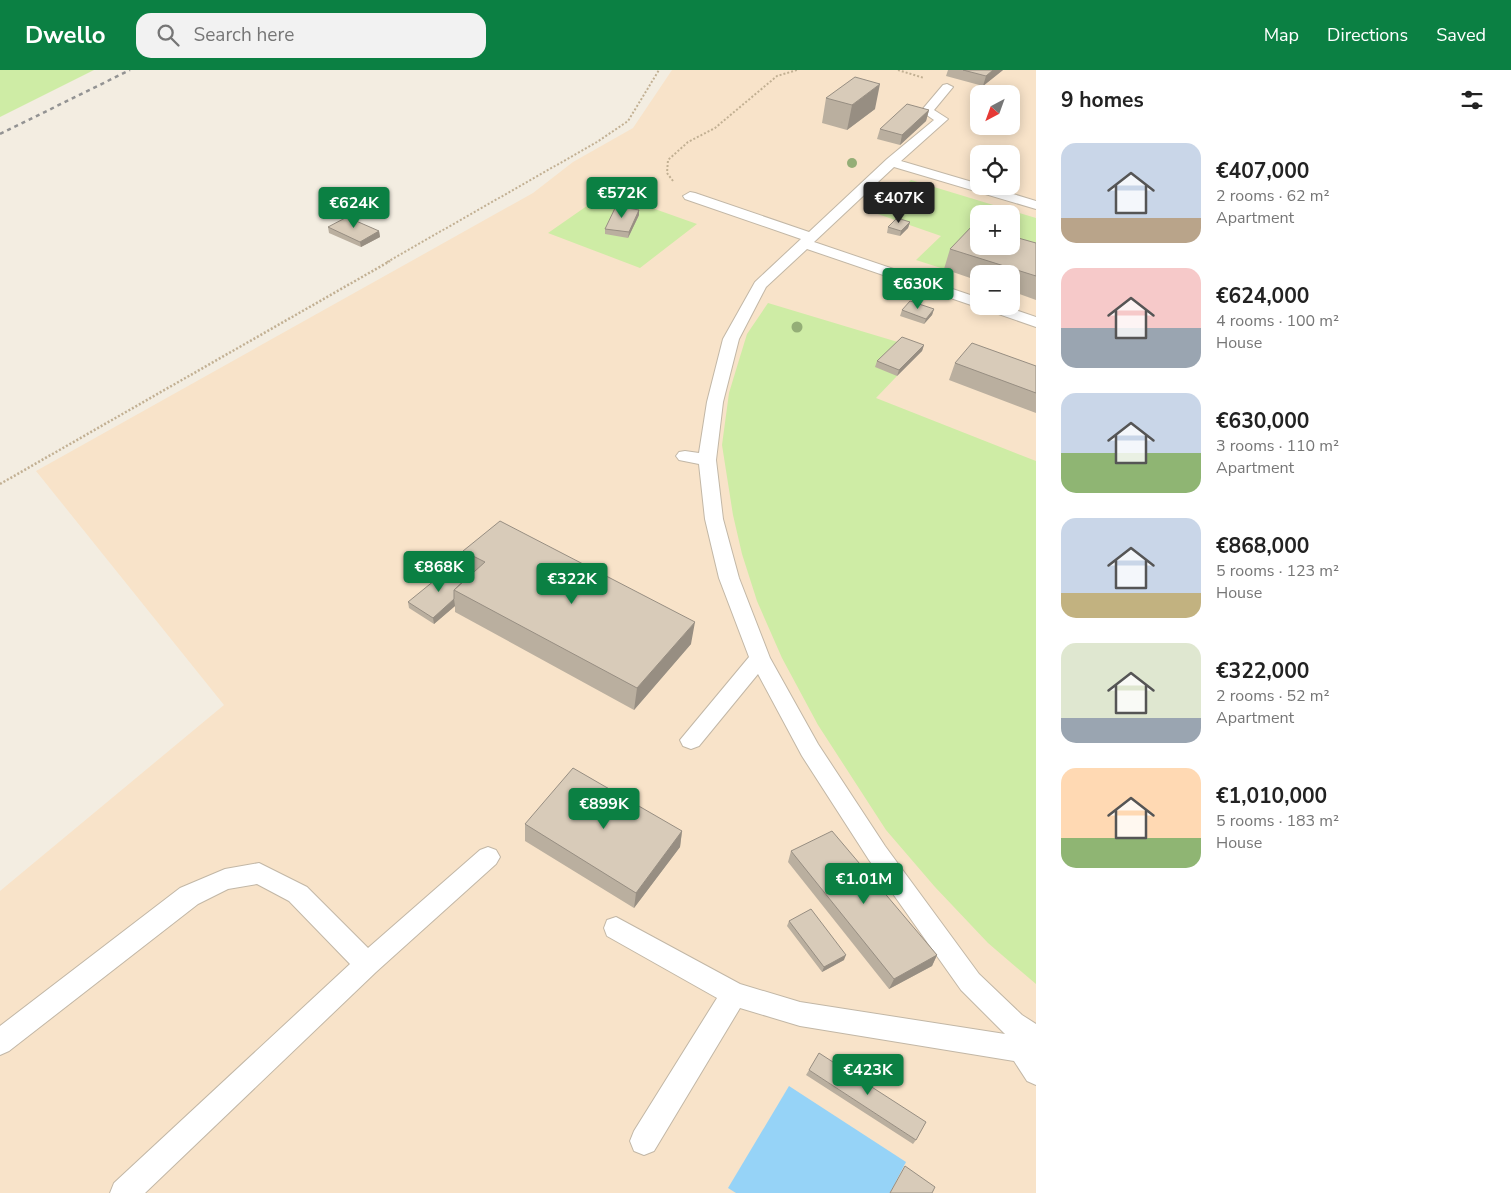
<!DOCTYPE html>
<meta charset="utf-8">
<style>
:root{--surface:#fff;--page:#f2f2f2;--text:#222;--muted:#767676;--accent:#0b8043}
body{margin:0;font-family:"Nunito Sans",sans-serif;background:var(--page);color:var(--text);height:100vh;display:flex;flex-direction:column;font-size:19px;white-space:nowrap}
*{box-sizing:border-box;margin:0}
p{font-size:16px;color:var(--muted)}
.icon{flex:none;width:28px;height:28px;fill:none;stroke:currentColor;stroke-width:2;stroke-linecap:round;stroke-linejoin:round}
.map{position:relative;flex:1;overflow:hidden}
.side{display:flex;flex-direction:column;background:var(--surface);width:475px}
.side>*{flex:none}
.needle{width:32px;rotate:221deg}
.controls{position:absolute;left:970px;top:15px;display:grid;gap:10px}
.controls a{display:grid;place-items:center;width:50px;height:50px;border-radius:10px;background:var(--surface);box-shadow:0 2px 12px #0003;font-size:25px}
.price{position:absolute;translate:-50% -42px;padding:0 11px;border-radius:5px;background:var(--accent);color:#fff;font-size:16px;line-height:32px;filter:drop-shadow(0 1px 2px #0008)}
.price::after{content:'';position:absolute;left:50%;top:30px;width:15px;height:11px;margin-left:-8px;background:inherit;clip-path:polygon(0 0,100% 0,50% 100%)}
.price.active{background:#222;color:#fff}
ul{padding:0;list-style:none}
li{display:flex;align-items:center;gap:15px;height:125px;padding:0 25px}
li span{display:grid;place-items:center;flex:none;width:140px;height:100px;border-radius:15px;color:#555}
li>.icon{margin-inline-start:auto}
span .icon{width:60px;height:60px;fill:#fffc;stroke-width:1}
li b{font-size:21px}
h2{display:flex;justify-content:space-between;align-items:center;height:60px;padding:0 25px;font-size:21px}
header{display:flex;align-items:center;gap:30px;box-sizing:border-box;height:70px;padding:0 25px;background:var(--accent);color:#fff}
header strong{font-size:24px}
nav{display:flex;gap:28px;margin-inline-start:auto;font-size:18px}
.search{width:350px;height:45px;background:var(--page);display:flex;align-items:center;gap:12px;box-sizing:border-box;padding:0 18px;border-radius:15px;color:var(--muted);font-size:19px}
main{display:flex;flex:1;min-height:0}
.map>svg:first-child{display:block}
</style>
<header>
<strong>Dwello</strong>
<div class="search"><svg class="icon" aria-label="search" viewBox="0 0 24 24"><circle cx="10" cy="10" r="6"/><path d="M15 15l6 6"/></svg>Search here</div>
<nav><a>Map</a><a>Directions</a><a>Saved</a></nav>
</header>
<main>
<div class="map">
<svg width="1036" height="1123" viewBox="0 0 1036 1123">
<rect width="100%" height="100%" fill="#f3ede1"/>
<path fill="#f8e3c9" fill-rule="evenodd" d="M672,0H1036V1123H0V821L224,635L36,401L533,123L573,92L633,58ZM979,24H1011V56H979ZM979,84H1011V116H979ZM979,144H1011V176H979ZM979,204H1011V236H979Z"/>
<path fill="#ceeca5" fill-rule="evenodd" d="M0,0H94L0,47Z
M911,110L1036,148V196L968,174L944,199L916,190L941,166L875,143ZM979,144H1011V176H979Z
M607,122L697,154L640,198L548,163Z
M768,233L901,273L897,306L876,328L1036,391V914L988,873L935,817L886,760L818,655L782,588L757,531L742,484L733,445L722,375L729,323L739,290L747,264Z"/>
<path fill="#96d3f7" d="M789,1016L906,1092L890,1123H736L728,1118Z"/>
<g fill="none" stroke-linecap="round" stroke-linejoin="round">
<defs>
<path id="lane" d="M947,14L953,17L934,40L948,49L901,91L979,114V116H987L1036,131V139L894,97L814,172L979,228V236H1004L1036,247V257L984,239L982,237L974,236L807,179L766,217L739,269L723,332L716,390L723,449L739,508L770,588L818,674L885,776L979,904L1022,945L1036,954V1015L1027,1011L1014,991L800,956L740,938L654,1081L644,1085L634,1081L630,1071L634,1061L717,928L607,866L604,858L607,850L616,847L740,914L800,932L1005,964L961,920L869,790L802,686L758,604L699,676L691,679L683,676L680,670L749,587L719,508L705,449L699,394L679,390L676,386L679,382L685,381L699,383L707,332L723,269L755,212L801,169L685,129L683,126L690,122L695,123L809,162L887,89L934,50L921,41L943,15Z
M488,777L496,780L500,787L496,794L376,902L145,1123H110L114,1113L350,894L289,831L257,814L228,819L198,834L9,981L0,985V956L180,818L225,799L259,793L307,817L368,878L480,780Z"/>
</defs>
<use href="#lane" stroke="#c2b7a6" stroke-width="2"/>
<path stroke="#c2b093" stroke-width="2" stroke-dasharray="2 2" stroke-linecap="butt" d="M898,0L924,8
M673,111L667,103L668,90L688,72L715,58L777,6L797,0
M387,192L597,72L628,51L659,0"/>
<path stroke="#c2b093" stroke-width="2.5" stroke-dasharray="2 2" stroke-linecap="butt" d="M0,414L390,191"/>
<use href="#lane" fill="#fff" fill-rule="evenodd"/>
<path stroke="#939393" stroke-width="2.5" stroke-dasharray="4 4" stroke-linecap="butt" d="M0,64L130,0"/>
</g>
<g fill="#94ae77">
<circle cx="852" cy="93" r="5"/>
<circle cx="797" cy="257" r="5.5"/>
</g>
<path fill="#baaf9f" d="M948,0H1003L983,16L946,6Z
M826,28L875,39L847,60L822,53Z
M929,40L926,51L900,75L877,69L880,59Z
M639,140V145L628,168L605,164V159Z
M910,152L908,158L900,166L887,163L888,157Z
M328,157L379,161L380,167L361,177L329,163Z
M1036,173V230L1011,221V204H979V211L944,199L950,179Z
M934,239L932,245L924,254L900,246L902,240Z
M924,275L922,281L897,306L875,297L877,291Z
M955,293L1036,296V343L949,310Z
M463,481L691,574L634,640L455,542V536L434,554L409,538L408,532L470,505L464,503Z
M525,754L682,761L680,777L634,838L525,771Z
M791,781L937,885L932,896L889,919L788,792Z
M789,851L844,890L822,902L787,856Z
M809,1000L916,1070L913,1074L806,1005Z"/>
<path fill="#978e82" d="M993,0H1003L983,16L986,6Z
M880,14L875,39L847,60L852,35Z
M929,40L926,51L900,75L902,65Z
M639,140V145L628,168L629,162Z
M910,152L908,158L900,166L901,161Z
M379,161L380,167L361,177L360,172Z
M934,239L932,245L924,254L926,249Z
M924,275L922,281L897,306L899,300Z
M454,529L455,536L434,554L433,548Z
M695,552L691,574L634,640L637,618Z
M682,761L680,777L634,838L636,823Z
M846,885L844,890L822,902L824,897Z
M937,885L932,896L889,919L894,909Z"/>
<path fill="#d8cbb9" stroke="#978e82" d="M963,0H993L986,6Z
M855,7L880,14L852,35L826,28Z
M907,34L929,40L902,65L880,59Z
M616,136L639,140L629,162L605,159Z
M347,147L379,161L360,172L328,157Z
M897,148L910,152L901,161L888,157Z
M974,154L979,155V176H1011V166L1036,173V206L950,179Z
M910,231L934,239L926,249L902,240Z
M902,267L924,275L899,300L877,291Z
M972,273L1036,296V323L955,293Z
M500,451L695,552L637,618L454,520L485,492L463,481Z
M451,497L468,507L454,520V529L433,548L408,532Z
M573,698L682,761L636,823L525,754Z
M832,761L937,885L894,909L791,781Z
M811,839L846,885L824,897L789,851Z
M819,983L926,1052L916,1070L809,1000Z
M905,1096L935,1117L932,1123H890Z"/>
</svg>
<div class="controls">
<a><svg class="needle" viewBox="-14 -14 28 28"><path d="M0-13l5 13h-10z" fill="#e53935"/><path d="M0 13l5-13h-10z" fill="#767676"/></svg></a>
<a><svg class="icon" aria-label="locate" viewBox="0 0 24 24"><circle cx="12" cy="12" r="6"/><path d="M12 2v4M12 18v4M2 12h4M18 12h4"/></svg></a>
<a>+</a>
<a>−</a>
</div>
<b class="price" style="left:622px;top:149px">€572K</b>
<b class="price active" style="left:899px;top:154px">€407K</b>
<b class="price" style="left:354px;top:159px">€624K</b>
<b class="price" style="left:918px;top:240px">€630K</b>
<b class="price" style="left:439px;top:523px">€868K</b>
<b class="price" style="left:572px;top:535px">€322K</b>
<b class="price" style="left:604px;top:760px">€899K</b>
<b class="price" style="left:864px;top:835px">€1.01M</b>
<b class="price" style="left:868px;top:1026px">€423K</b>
</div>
<section class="side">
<h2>9 homes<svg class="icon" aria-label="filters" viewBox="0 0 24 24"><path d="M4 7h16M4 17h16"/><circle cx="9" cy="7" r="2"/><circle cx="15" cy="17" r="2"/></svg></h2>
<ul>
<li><span style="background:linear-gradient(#c9d6e8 75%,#b9a48a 0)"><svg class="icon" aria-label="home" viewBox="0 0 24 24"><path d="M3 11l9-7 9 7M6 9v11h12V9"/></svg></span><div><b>€407,000</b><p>2 rooms · 62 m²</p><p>Apartment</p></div></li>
<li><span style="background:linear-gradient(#f6c9c9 60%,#9aa5b1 0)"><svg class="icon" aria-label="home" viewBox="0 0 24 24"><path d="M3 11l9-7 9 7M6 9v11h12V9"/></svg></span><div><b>€624,000</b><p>4 rooms · 100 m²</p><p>House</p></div></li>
<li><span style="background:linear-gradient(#c9d6e8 60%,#8fb573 0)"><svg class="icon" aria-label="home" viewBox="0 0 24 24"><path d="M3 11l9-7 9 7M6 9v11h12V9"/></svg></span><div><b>€630,000</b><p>3 rooms · 110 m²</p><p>Apartment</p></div></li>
<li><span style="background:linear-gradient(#c9d6e8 75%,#c2b280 0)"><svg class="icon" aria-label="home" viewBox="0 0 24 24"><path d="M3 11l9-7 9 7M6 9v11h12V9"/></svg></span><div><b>€868,000</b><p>5 rooms · 123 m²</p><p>House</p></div></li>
<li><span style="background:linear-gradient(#dfe7d0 75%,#9aa5b1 0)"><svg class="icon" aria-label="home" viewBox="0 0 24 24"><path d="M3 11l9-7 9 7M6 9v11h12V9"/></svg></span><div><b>€322,000</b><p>2 rooms · 52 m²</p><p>Apartment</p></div></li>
<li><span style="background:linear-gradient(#ffd9b3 70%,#8fb573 0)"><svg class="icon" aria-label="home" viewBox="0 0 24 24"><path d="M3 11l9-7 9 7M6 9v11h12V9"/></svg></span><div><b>€1,010,000</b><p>5 rooms · 183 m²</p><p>House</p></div></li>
</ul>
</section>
</main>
